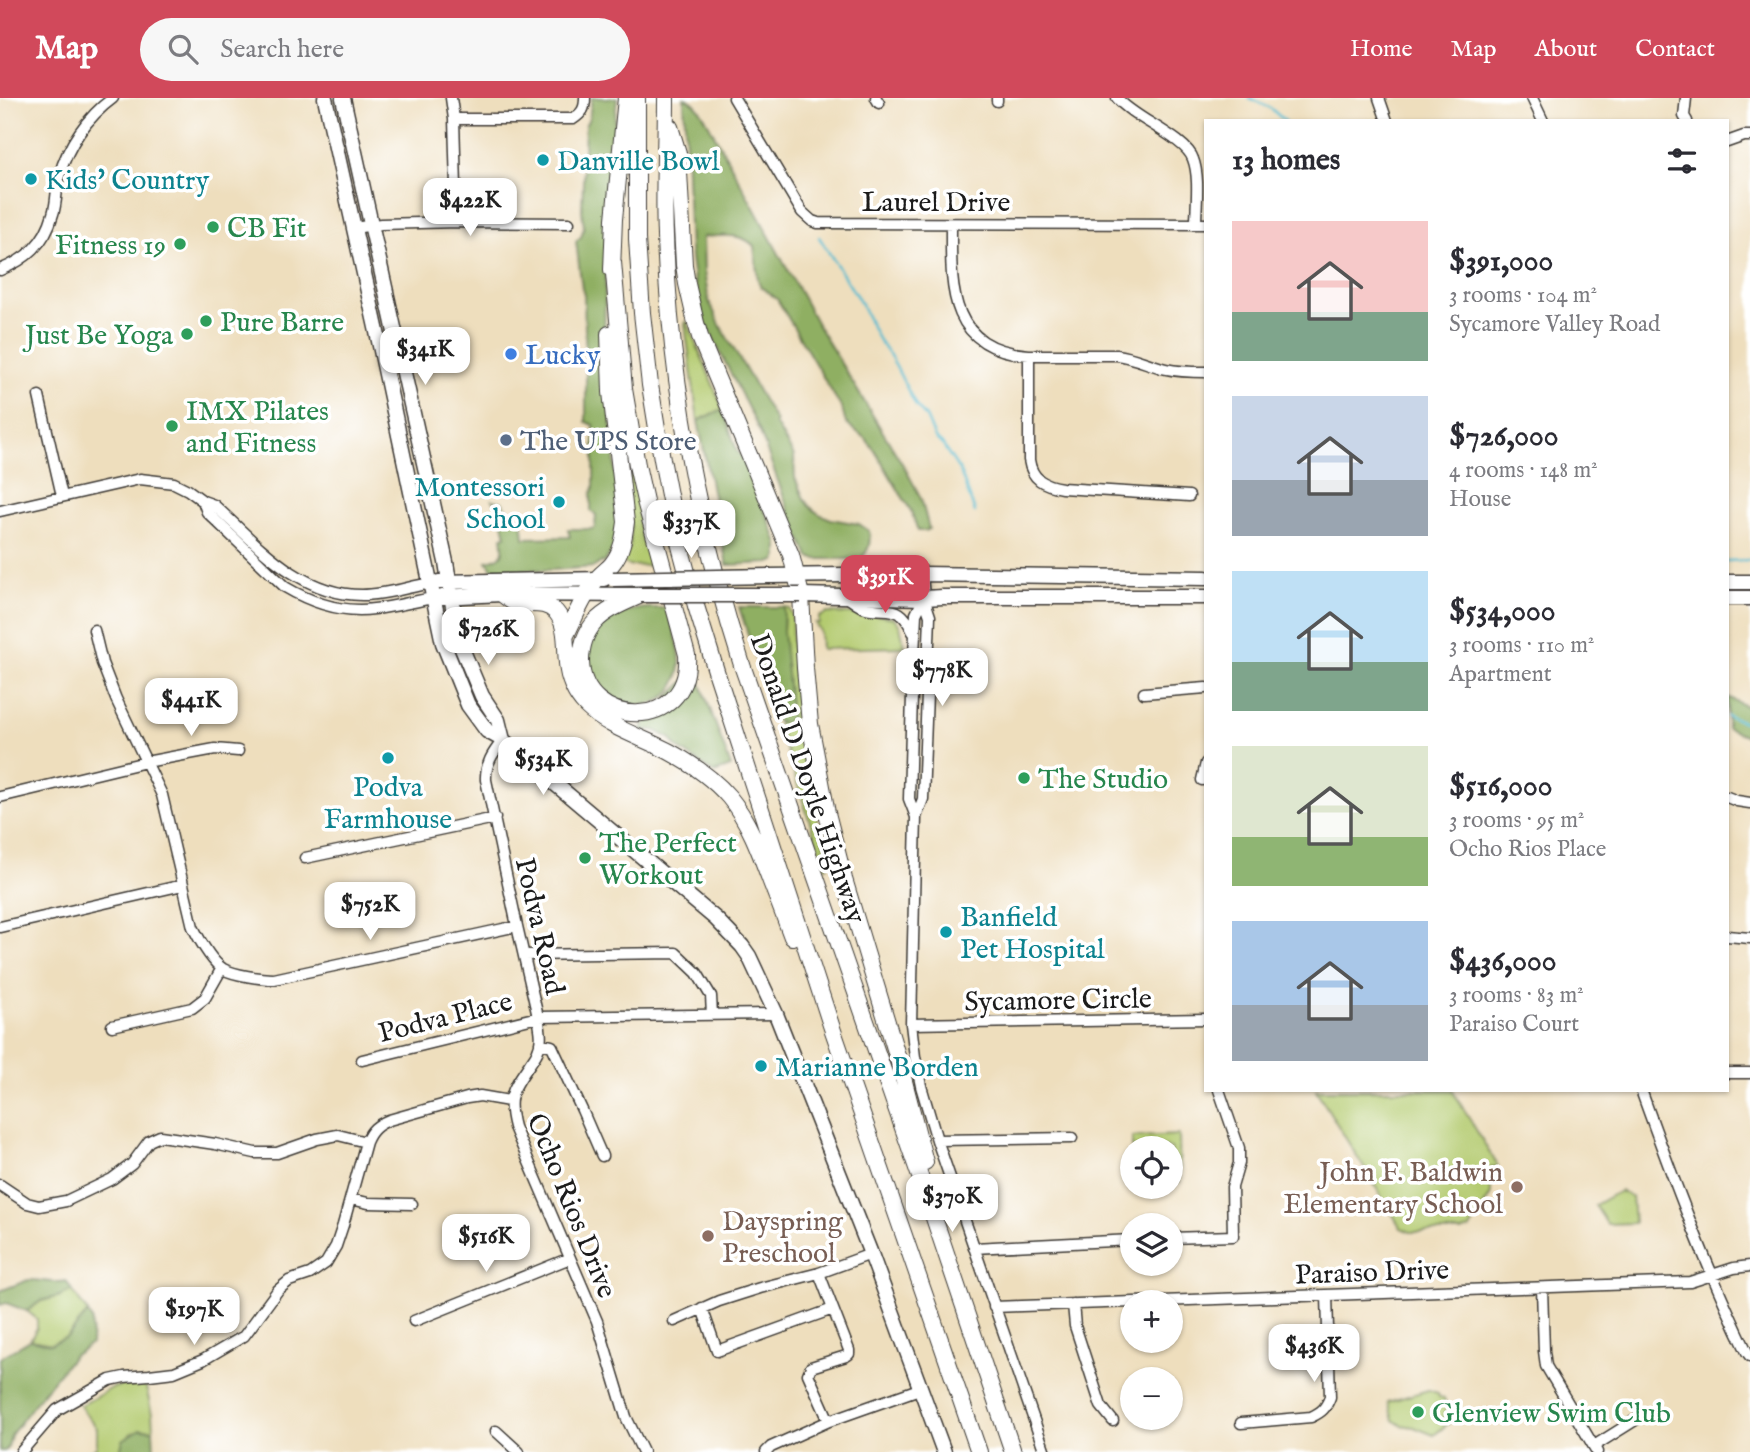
<!DOCTYPE html>
<meta charset="utf-8">
<style>
:root{--surface:#fff;--page:#f7f7f7;--text:#2b2b33;--muted:#7c7c81;--accent:#d1495b}
body{margin:0;font-family:"IM FELL English",serif;background:var(--page);color:var(--text);height:100vh;display:flex;flex-direction:column;font-size:26px;white-space:nowrap}
*{box-sizing:border-box;margin:0}
p{font-size:23px;color:var(--muted)}
.icon{flex:none;width:38px;height:38px;fill:none;stroke:currentColor;stroke-width:2;stroke-linecap:round;stroke-linejoin:round}
.map{position:relative;flex:1;overflow:hidden}
.details{position:absolute;left:1204px;top:21px;width:525px;height:973px;display:flex;flex-direction:column;background:var(--surface);border-radius:0px;box-shadow:0 2px 5px #0004}
.details>*{flex:none}
.fabs{position:absolute;left:1120px;top:1038px;display:grid;gap:14px}
.fabs a{display:grid;place-items:center;width:63px;height:63px;border-radius:50%;background:var(--surface);box-shadow:0 2px 5px #0004;font-size:35px}
.price{position:absolute;translate:-50% -60px;padding:0 16px;border-radius:14px;background:#fff;color:#222;font-size:23px;line-height:46px;filter:drop-shadow(0 2px 4px #0008)}
.price::after{content:'';position:absolute;left:50%;top:42px;width:21px;height:16px;margin-left:-10px;background:inherit;clip-path:polygon(0 0,100% 0,50% 100%)}
.price.active{background:var(--accent);color:#fff}
ul{padding:0;list-style:none}
li{display:flex;align-items:center;gap:21px;height:175px;padding:0 28px}
li span{display:grid;place-items:center;flex:none;width:196px;height:140px;border-radius:0px;color:#555}
li>.icon{margin-inline-start:auto}
span .icon{width:84px;height:84px;fill:#fffc;stroke-width:1}
li b{font-size:30px}
h2{display:flex;justify-content:space-between;align-items:center;height:84px;padding:0 28px;font-size:30px}
header{display:flex;align-items:center;gap:42px;box-sizing:border-box;height:98px;padding:0 35px;background:var(--accent);color:#fff}
header strong{font-size:33px}
nav{display:flex;gap:38px;margin-inline-start:auto;font-size:24px}
.search{width:490px;height:63px;background:var(--page);display:flex;align-items:center;gap:18px;box-sizing:border-box;padding:0 24px;border-radius:38px;color:var(--muted);font-size:26px}
.map>svg:first-child{display:block}
</style>
<header>
<strong>Map</strong>
<div class="search"><svg class="icon" aria-label="search" viewBox="0 0 24 24"><circle cx="10" cy="10" r="6"/><path d="M15 15l6 6"/></svg>Search here</div>
<nav><a>Home</a><a>Map</a><a>About</a><a>Contact</a></nav>
</header>
<div class="map">
<svg width="1750" height="1354" viewBox="0 0 1750 1354">
<rect width="100%" height="100%" fill="#fff"/>
<filter id="ink" filterUnits="userSpaceOnUse"><feTurbulence type="fractalNoise" baseFrequency=".0143" numOctaves="2"/><feDisplacementMap in="SourceGraphic" scale="14" xChannelSelector="R" yChannelSelector="G"/><feConvolveMatrix kernelMatrix="1 2 1 2 8 2 1 2 1" color-interpolation-filters="sRGB"/></filter>
<filter id="wash" filterUnits="userSpaceOnUse"><feTurbulence type="fractalNoise" baseFrequency=".00686" numOctaves="4" result="noise"/><feDisplacementMap in="SourceGraphic" scale="28" xChannelSelector="R" yChannelSelector="G"/><feGaussianBlur stdDeviation="1.57" result="paint"/><feColorMatrix in="noise" values="0 0 0 0 0 0 0 0 0 0 0 0 0 0 0 0 0 1.4 0 .05"/><feComposite in="paint" operator="in"/></filter>
<g filter="url(#wash)">
<rect width="100%" height="100%" fill="#eedebd"/>
<path fill="#b4cb70" stroke="#687446" stroke-width="2" d="M687,223L723,311L698,323L685,226Z
M620,315L658,467L629,468L622,463L630,449L631,432Z
M784,509L789,510L792,518V556L800,638L810,694L828,762V767L826,769L824,767L777,624L779,625Z
M827,515L877,517L894,520L900,528L905,549L821,551L820,533L815,525H819V519Z
M1316,992H1452L1498,1068L1490,1070L1491,1096L1470,1131L1461,1134H1410L1401,1130Z
M1179,1037L1180,1084H1171V1050H1132V1061V1039Z
M1620,1093L1632,1099L1634,1125L1607,1126L1595,1107Z
M72,1192L88,1215L67,1239L51,1246L30,1242L37,1230V1221L27,1213L41,1203L60,1198Z
M131,1285H145L152,1316L153,1332C134,1330 126,1335 120,1354H91L97,1348V1330L80,1308L112,1290Z
M1428,1292L1438,1295L1439,1299L1444,1301L1447,1311L1443,1318L1450,1324L1434,1337L1414,1329L1401,1327L1393,1322L1388,1304Z"/>
<path fill="#8faf62" stroke="#56663f" stroke-width="2" d="M592,0H617L607,104L604,244L619,415L617,444L604,465L602,464L594,469L552,472L492,471L487,463C504,459 505,457 502,439L506,438L500,412L493,402L502,404L511,418L522,419L524,440L570,439L568,431H592L595,429L596,417L591,413V397L594,390V327L586,324V268L584,196L582,191L576,143L581,139L584,129L582,112L585,28L589,20Z
M684,0C699,3 707,24 714,36L817,226L906,372L921,400L929,431L925,433H918L911,413L875,353L866,341L846,325L842,311L777,201L761,189L758,182L754,148C741,134 720,138 703,139L704,174L709,203L721,229L776,324L775,325L794,358L795,380L804,401L809,408L819,416L831,421L859,426L869,433C871,446 869,453 860,461H815L809,459L793,424L760,334L703,220L694,182L690,152Z
M723,311L737,353L744,361L778,445V459L775,463L770,465L727,467L698,323Z
M739,509H784L783,533L791,619L785,625L777,624Z
M648,510H667C673,530 685,558 678,578C659,637 565,598 594,538C605,517 626,512 648,510Z
M696,572L731,669L714,675L678,650L670,640L654,632H641L647,620Z
M1727,599L1750,610V639L1727,630Z
M28,1182C41,1182 54,1186 66,1183L72,1192L60,1198L41,1203L27,1213L6,1205L0,1207V1193Z
M88,1215L92,1222L91,1246L73,1258L41,1297L11,1337L8,1349L5,1353H0V1260L30,1242L51,1246L67,1239Z
M140,1331L153,1332L154,1354H120L123,1342Z"/>
<g fill="none" stroke-linecap="round" stroke-linejoin="round">
<path stroke="#53bbd0" stroke-width="2.5" d="M1249,0L1269,9L1285,23
M819,139L859,202L878,241L891,259L916,308L926,319L935,340L942,346L960,373L975,414
M1727,463L1750,462
M1727,618L1750,626"/>
</g>
</g>
<g filter="url(#ink)">
<g fill="none" stroke-linecap="round" stroke-linejoin="round">
<defs>
<path id="minor" d="M451,0L454,21L457,124
M734,0L802,114L812,123L818,125L1206,126
M876,0L879,5
M997,0V3
M1117,0C1133,20 1186,40 1193,61C1200,79 1196,107 1196,126
M1379,0L1387,23
M1532,0L1543,23
M1686,0L1684,18L1687,23
M454,21H573C582,15 585,11 585,0
M1727,44L1744,38H1750
M951,126C951,188 947,251 1029,257H1117C1134,259 1149,267 1166,271C1179,274 1192,274 1206,274
M354,130L381,126L457,124L569,125
M0,172C27,161 45,145 53,116C57,104 56,90 59,78C68,47 87,19 113,0
M1029,257V362C1032,382 1044,387 1062,390L1189,398
M39,298L62,398
M203,403L207,414L285,489C312,505 343,515 374,511C395,509 414,503 434,500
M0,413L140,381L174,385L188,392L203,403L214,407C257,446 299,497 362,497C385,497 408,489 431,485
M922,476L924,500L930,518L923,701L916,719L911,926L915,959L921,988L937,1042L1045,1354
M847,499C853,503 859,509 866,510C892,515 900,505 913,534
M94,532L102,565L116,601L162,697L193,829C199,841 211,863 223,871C234,877 261,881 274,881L517,828
M1144,595L1206,590
M503,642C494,654 485,665 486,682L517,828L538,919L776,916
M1202,682L1206,665
M0,699L146,664L215,651L238,653
M1727,699L1737,703L1750,705
M916,719L909,701L912,598L916,516L924,500
M305,760L495,720
M0,829L183,787
M1727,838L1750,840
M524,857L676,855L697,875L711,898L712,917
M911,926L1206,921
M112,928L192,910L205,900L222,870
M540,945L552,948L582,1012L602,1058
M362,962L538,919C540,930 543,942 538,952C536,958 532,962 529,967C512,992 506,999 514,1029L597,1223L626,1319L643,1354
M1727,975H1750
M1641,992C1673,1081 1706,1169 1747,1254L1750,1258
M937,1042L1072,1040
M0,1087L27,1105L39,1108L66,1103L112,1081L132,1066L149,1043L160,1038L215,1046L255,1055H277L317,1041L338,1037L366,1044
M351,1101L368,1105L412,1106
M1171,1140L1233,1138L1232,1089L1239,1065V1050L1219,992
M974,1150L1132,1142
M819,1175L849,1252V1256L846,1258L811,1269L808,1276L829,1323
M1542,1190L1544,1253L1546,1268L1597,1354
M1073,1206L1075,1228L1101,1308L1113,1323
M994,1209L1690,1184L1734,1170L1750,1168
M702,1210L717,1253L833,1211
M414,1223L570,1160
M674,1223L719,1203L760,1190L819,1175L871,1156
M1241,1325L1311,1319C1322,1314 1326,1310 1330,1299L1327,1197
M496,1333L519,1354
M1594,1348L1637,1321
M21,1354L57,1312L110,1282L124,1279L149,1277L174,1274L203,1262L244,1238L278,1192L289,1183L310,1176L326,1165L336,1148L343,1127L366,1044C371,1032 377,1027 389,1022L467,1000L480,998L509,1003
M766,1354L771,1349L829,1323L922,1290"/>
<path id="major" d="M325,0L379,243L443,545L468,607L487,633L503,642L716,821L742,848L749,858L776,916L871,1156L944,1354
M343,0L446,464L458,541L482,598L498,622L503,642
M770,478L922,476L1206,480
M439,484L604,481
M1727,484H1750
M801,497L924,500L943,499H1206
M442,499L502,496L641,497
M1727,500H1750"/>
<path id="highway" d="M637,0V141L642,215L650,287L662,361L676,433L696,508L717,576L831,927L979,1354
M666,0C666,46 663,92 665,138C670,287 697,426 742,567L925,1093L1013,1354
M670,29L678,55L684,167L687,186L696,225L701,242L791,457L801,497L805,570L810,626L827,715L844,781L899,964L925,1064
M613,164L624,291L637,367L645,403L687,557C692,636 583,631 581,564C581,549 585,535 595,524C607,511 626,504 641,497
M612,172L614,121L626,0
M502,496C506,499 511,504 516,505C530,508 544,502 556,514C568,528 565,548 567,565C568,581 575,597 586,608C607,629 644,640 670,654C692,666 712,679 729,699C749,723 760,754 771,784C778,802 785,820 792,839
M566,537C575,519 583,498 596,482C600,476 607,472 612,466C622,454 624,439 626,424L611,294L609,236"/>
</defs>
<use href="#minor" stroke="#3c3934" stroke-width="13"/>
<use href="#major" stroke="#3c3934" stroke-width="17"/>
<use href="#highway" stroke="#3c3934" stroke-width="18"/>
<use href="#minor" stroke="#fff" stroke-width="10"/>
<use href="#major" stroke="#fff" stroke-width="14"/>
<use href="#highway" stroke="#fff" stroke-width="16"/>
<defs>
<path id="major-bridge" d="M613,481L770,478
M641,497H801"/>
</defs>
<use href="#major-bridge" stroke="#3c3934" stroke-width="17" stroke-linecap="butt"/>
<use href="#major-bridge" stroke="#fff" stroke-width="14"/>
</g>
</g>
<g fill="#0f9aa8" stroke="#fff" stroke-width="2.5">
<circle cx="543" cy="62" r="7"/>
<circle cx="31" cy="81" r="7"/>
<circle cx="559" cy="404" r="7"/>
<circle cx="388" cy="660" r="7"/>
<circle cx="946" cy="834" r="7"/>
<circle cx="761" cy="968" r="7"/>
</g>
<g fill="#2e9e5b" stroke="#fff" stroke-width="2.5">
<circle cx="213" cy="129" r="7"/>
<circle cx="180" cy="146" r="7"/>
<circle cx="206" cy="223" r="7"/>
<circle cx="187" cy="236" r="7"/>
<circle cx="172" cy="328" r="7"/>
<circle cx="1024" cy="680" r="7"/>
<circle cx="585" cy="760" r="7"/>
<circle cx="1418" cy="1314" r="7"/>
</g>
<circle fill="#3f7fe0" stroke="#fff" stroke-width="2.5" cx="511" cy="256" r="7"/>
<circle fill="#5c6f8a" stroke="#fff" stroke-width="2.5" cx="506" cy="342" r="7"/>
<g fill="#8d6e63" stroke="#fff" stroke-width="2.5">
<circle cx="1517" cy="1089" r="7"/>
<circle cx="708" cy="1138" r="7"/>
</g>
<g text-anchor="middle" stroke-width="7" stroke-linejoin="round" paint-order="stroke">
<g font-size="28" fill="#0d838f" stroke="#fff" text-anchor="start">
<text x="557" y="72">Danville Bowl</text>
<text x="45" y="91">Kids' Country</text>
<text x="545" y="398" text-anchor="end">Montessori<tspan x="545" dy="32">School</tspan></text>
<text x="388" y="698" text-anchor="middle">Podva<tspan x="388" dy="32">Farmhouse</tspan></text>
<text x="960" y="828">Banfield<tspan x="960" dy="32">Pet Hospital</tspan></text>
<text x="775" y="978">Marianne Borden</text>
</g>
<g font-size="28" fill="#1c1c1c" stroke="#fff">
<text x="936" y="113">Laurel Drive</text>
<text transform="translate(809 680) rotate(71)" y="10">Donald D Doyle Highway</text>
<text transform="translate(541 828) rotate(77)" y="10">Podva Road</text>
<text transform="translate(1058 901) rotate(-1)" y="10">Sycamore Circle</text>
<text transform="translate(445 918) rotate(-14)" y="10">Podva Place</text>
<text transform="translate(573 1107) rotate(68)" y="10">Ocho Rios Drive</text>
<text transform="translate(1372 1173) rotate(-2)" y="10">Paraiso Drive</text>
</g>
<g font-size="28" fill="#27864d" stroke="#fff" text-anchor="start">
<text x="227" y="139">CB Fit</text>
<text x="166" y="156" text-anchor="end">Fitness 19</text>
<text x="220" y="233">Pure Barre</text>
<text x="173" y="246" text-anchor="end">Just Be Yoga</text>
<text x="186" y="322">IMX Pilates<tspan x="186" dy="32">and Fitness</tspan></text>
<text x="1038" y="690">The Studio</text>
<text x="599" y="754">The Perfect<tspan x="599" dy="32">Workout</tspan></text>
<text x="1432" y="1324">Glenview Swim Club</text>
</g>
<g font-size="28" fill="#366cbe" stroke="#fff" text-anchor="start">
<text x="525" y="266">Lucky</text>
</g>
<g font-size="28" fill="#4e5e75" stroke="#fff" text-anchor="start">
<text x="520" y="352">The UPS Store</text>
</g>
<g font-size="28" fill="#785e54" stroke="#fff" text-anchor="end">
<text x="1503" y="1083">John F. Baldwin<tspan x="1503" dy="32">Elementary School</tspan></text>
<text x="722" y="1132" text-anchor="start">Dayspring<tspan x="722" dy="32">Preschool</tspan></text>
</g>
</g>
</svg>
<div class="fabs">
<a><svg class="icon" aria-label="locate" viewBox="0 0 24 24"><circle cx="12" cy="12" r="6"/><path d="M12 2v4M12 18v4M2 12h4M18 12h4"/></svg></a>
<a><svg class="icon" aria-label="layers" viewBox="0 0 24 24"><path d="M12 4l9 5-9 5-9-5zM3 14l9 5 9-5"/></svg></a>
<a>+</a>
<a>−</a>
</div>
<b class="price" style="left:470px;top:140px">$422K</b>
<b class="price" style="left:425px;top:289px">$341K</b>
<b class="price" style="left:691px;top:462px">$337K</b>
<b class="price active" style="left:885px;top:517px">$391K</b>
<b class="price" style="left:488px;top:569px">$726K</b>
<b class="price" style="left:942px;top:610px">$778K</b>
<b class="price" style="left:191px;top:640px">$441K</b>
<b class="price" style="left:543px;top:699px">$534K</b>
<b class="price" style="left:370px;top:844px">$752K</b>
<b class="price" style="left:952px;top:1136px">$370K</b>
<b class="price" style="left:486px;top:1176px">$516K</b>
<b class="price" style="left:194px;top:1249px">$197K</b>
<b class="price" style="left:1314px;top:1286px">$436K</b>
<section class="details">
<h2>13 homes<svg class="icon" aria-label="filters" viewBox="0 0 24 24"><path d="M4 7h16M4 17h16"/><circle cx="9" cy="7" r="2"/><circle cx="15" cy="17" r="2"/></svg></h2>
<ul>
<li><span style="background:linear-gradient(#f6c9c9 65%,#7fa58c 0)"><svg class="icon" aria-label="home" viewBox="0 0 24 24"><path d="M3 11l9-7 9 7M6 9v11h12V9"/></svg></span><div><b>$391,000</b><p>3 rooms · 104 m²</p><p>Sycamore Valley Road</p></div></li>
<li><span style="background:linear-gradient(#c9d6e8 60%,#9aa5b1 0)"><svg class="icon" aria-label="home" viewBox="0 0 24 24"><path d="M3 11l9-7 9 7M6 9v11h12V9"/></svg></span><div><b>$726,000</b><p>4 rooms · 148 m²</p><p>House</p></div></li>
<li><span style="background:linear-gradient(#bfe0f5 65%,#7fa58c 0)"><svg class="icon" aria-label="home" viewBox="0 0 24 24"><path d="M3 11l9-7 9 7M6 9v11h12V9"/></svg></span><div><b>$534,000</b><p>3 rooms · 110 m²</p><p>Apartment</p></div></li>
<li><span style="background:linear-gradient(#dfe7d0 65%,#8fb573 0)"><svg class="icon" aria-label="home" viewBox="0 0 24 24"><path d="M3 11l9-7 9 7M6 9v11h12V9"/></svg></span><div><b>$516,000</b><p>3 rooms · 95 m²</p><p>Ocho Rios Place</p></div></li>
<li><span style="background:linear-gradient(#a9c7e8 60%,#9aa5b1 0)"><svg class="icon" aria-label="home" viewBox="0 0 24 24"><path d="M3 11l9-7 9 7M6 9v11h12V9"/></svg></span><div><b>$436,000</b><p>3 rooms · 83 m²</p><p>Paraiso Court</p></div></li>
</ul>
</section>
</div>
